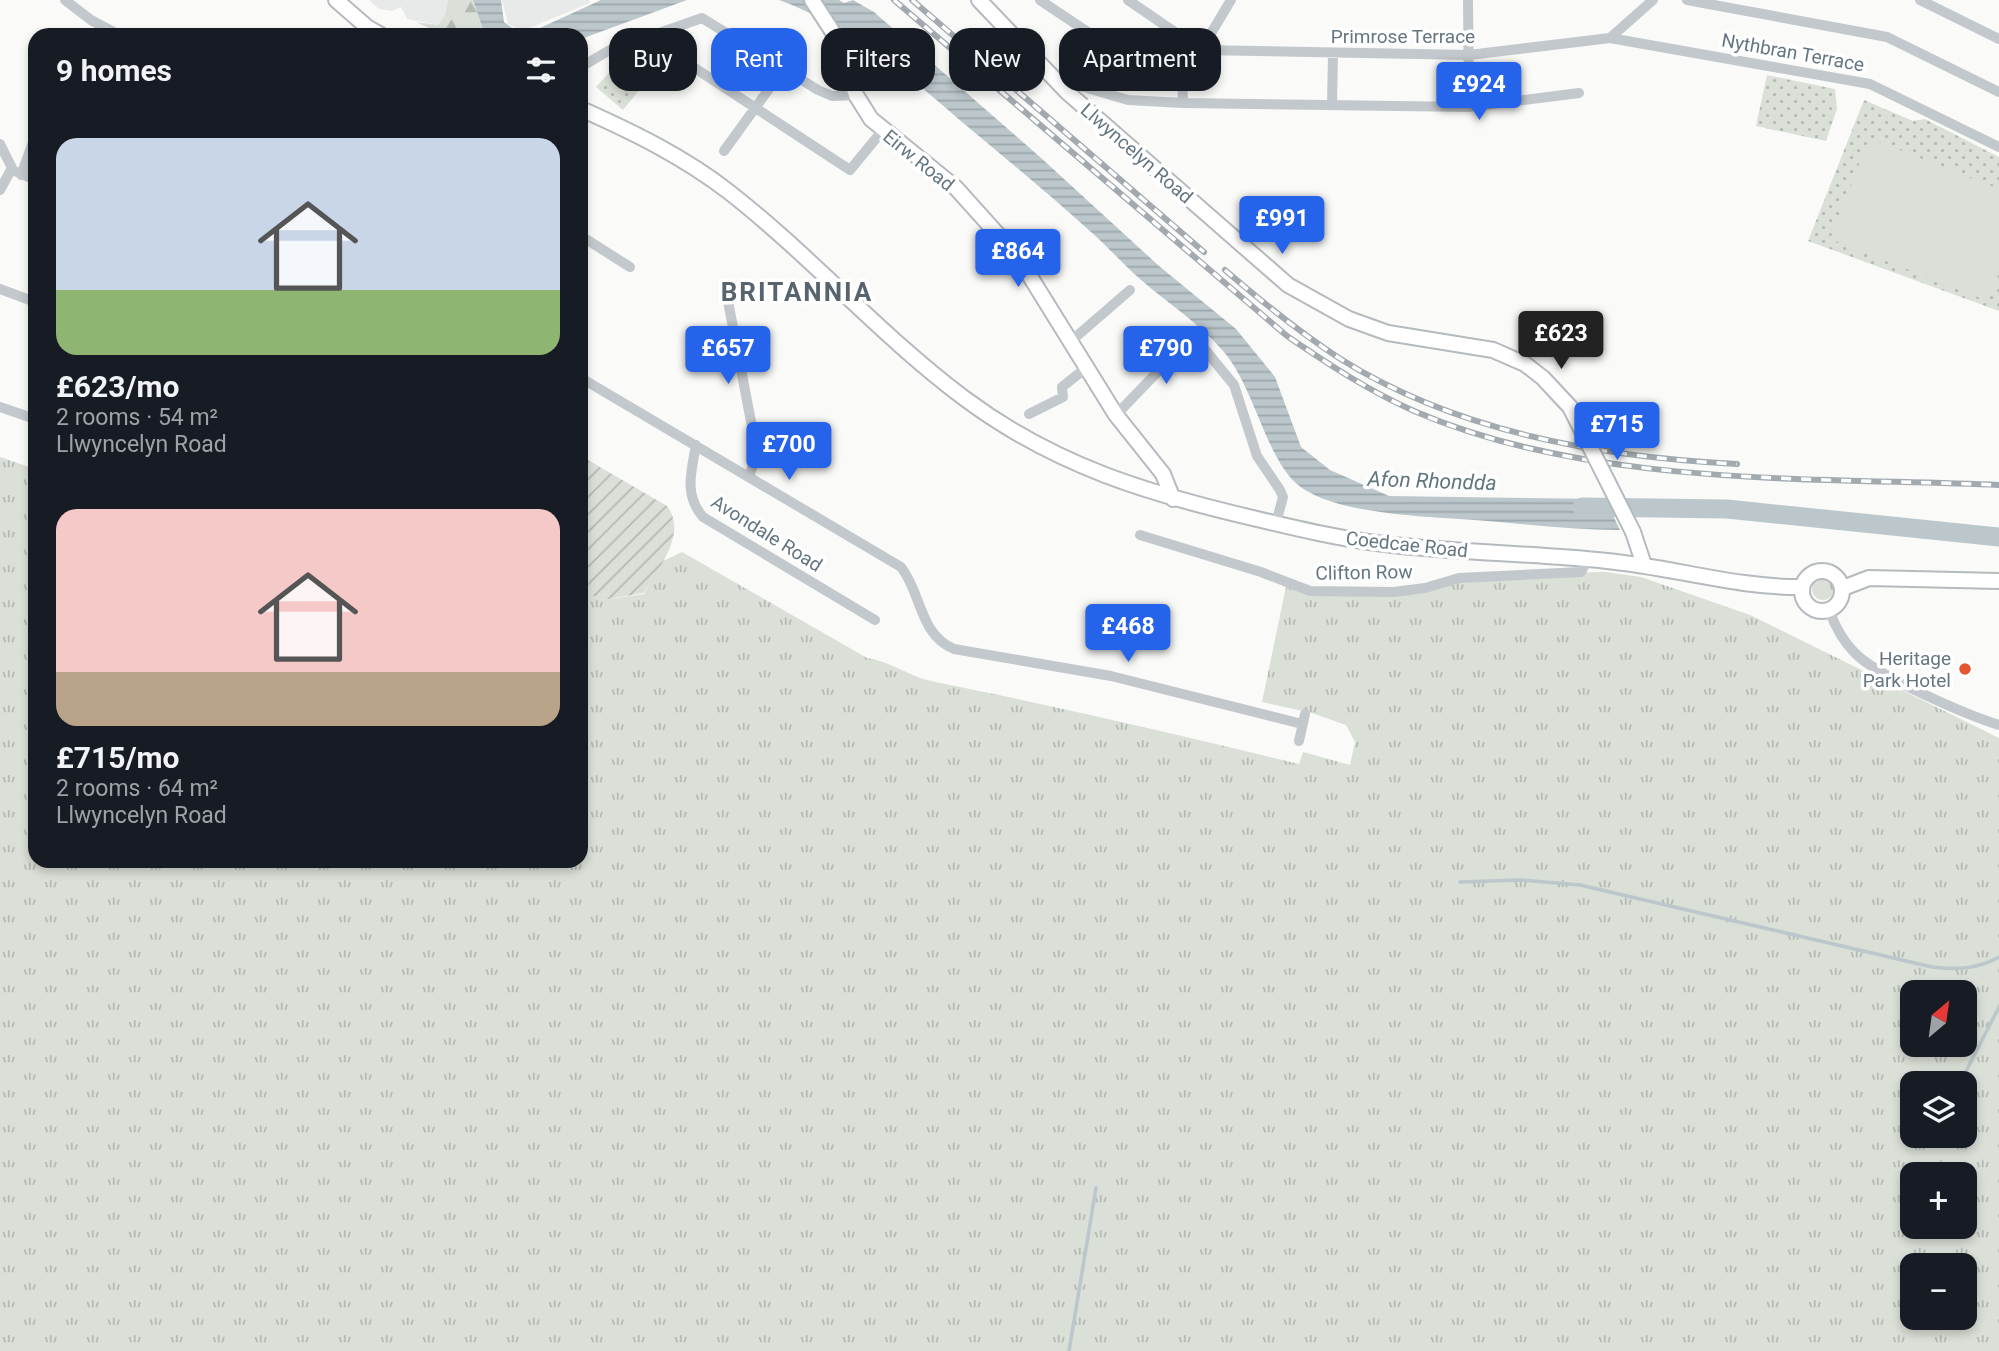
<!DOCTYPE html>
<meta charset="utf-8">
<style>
:root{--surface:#171b24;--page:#20242c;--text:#f1f3f6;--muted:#9ea1a6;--accent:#2563eb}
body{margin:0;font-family:Roboto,sans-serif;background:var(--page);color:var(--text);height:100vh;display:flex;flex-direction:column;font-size:26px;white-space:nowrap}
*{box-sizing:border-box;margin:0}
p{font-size:23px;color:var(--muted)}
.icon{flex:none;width:38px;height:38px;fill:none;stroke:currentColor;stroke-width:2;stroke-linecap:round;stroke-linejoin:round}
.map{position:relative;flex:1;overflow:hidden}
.drawer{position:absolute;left:28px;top:28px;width:560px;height:840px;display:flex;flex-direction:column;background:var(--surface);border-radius:21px;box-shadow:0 4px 10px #0003}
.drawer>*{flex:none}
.guide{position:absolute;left:609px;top:28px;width:665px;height:63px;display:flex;gap:14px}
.needle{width:46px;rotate:29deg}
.buttons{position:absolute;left:1900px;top:980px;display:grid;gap:14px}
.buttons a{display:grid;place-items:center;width:77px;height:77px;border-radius:14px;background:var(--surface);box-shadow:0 4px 10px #0003;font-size:35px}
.price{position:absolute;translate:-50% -60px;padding:0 16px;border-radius:7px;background:var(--accent);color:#fff;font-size:23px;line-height:46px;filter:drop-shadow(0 2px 4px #0008)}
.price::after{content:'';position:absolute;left:50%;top:42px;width:21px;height:16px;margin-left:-10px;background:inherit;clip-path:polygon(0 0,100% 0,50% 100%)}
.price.active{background:#222;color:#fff}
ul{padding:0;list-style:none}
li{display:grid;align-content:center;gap:14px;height:371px;padding:0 28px}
li span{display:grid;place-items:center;height:217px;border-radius:21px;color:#555}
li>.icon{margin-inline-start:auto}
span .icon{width:126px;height:126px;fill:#fffc;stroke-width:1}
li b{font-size:30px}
h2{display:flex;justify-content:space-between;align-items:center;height:84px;padding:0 28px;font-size:30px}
.chip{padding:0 24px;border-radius:21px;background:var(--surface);box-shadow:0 4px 10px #0003;font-size:24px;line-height:63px}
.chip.active{background:var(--accent);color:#fff}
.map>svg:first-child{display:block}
</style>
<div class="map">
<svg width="1999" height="1351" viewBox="0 0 1999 1351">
<defs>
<pattern id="grass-tufts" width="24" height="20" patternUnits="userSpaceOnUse" patternTransform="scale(1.75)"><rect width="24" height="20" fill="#dadfd7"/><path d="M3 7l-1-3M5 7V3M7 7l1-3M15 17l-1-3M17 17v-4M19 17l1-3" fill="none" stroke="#b4b9b4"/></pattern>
<pattern id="forest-firs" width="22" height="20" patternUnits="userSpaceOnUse" patternTransform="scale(1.75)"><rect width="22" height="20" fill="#dadfd7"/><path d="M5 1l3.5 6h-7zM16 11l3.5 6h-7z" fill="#b4b9b4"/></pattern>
<pattern id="park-dots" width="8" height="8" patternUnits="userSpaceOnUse" patternTransform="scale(1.75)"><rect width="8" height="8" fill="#dadfd7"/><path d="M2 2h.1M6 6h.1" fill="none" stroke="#b4b9b4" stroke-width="1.8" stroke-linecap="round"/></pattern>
<pattern id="garden-furrows" width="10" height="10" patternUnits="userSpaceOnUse" patternTransform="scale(1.75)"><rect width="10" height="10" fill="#dadfd7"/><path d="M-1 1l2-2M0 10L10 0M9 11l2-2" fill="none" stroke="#b4b9b4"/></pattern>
<pattern id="water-rules" width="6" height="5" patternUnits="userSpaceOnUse" patternTransform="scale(1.75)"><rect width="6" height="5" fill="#bbc7cb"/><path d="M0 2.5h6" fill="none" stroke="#9ca6aa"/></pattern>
</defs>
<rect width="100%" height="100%" fill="#fafaf8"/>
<path fill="#e8e9e9" d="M369,0H448L445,15L438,25L407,19L401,7L392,11L379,9Z
M502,0H589L590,3L522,31L508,24Z"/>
<path fill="url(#grass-tufts)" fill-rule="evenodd" d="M0,457L35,469V861H581V591L603,600L644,594L661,562L682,552L867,658C890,661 908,676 931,681C1055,706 1177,734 1299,764L1303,752L1350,765L1355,742L1346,725L1312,713L1262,702L1287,582L1298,589L1394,592L1459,578L1537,573L1605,572L1641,577L1750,615L1999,738V1351H0ZM1913,992H1965V1045H1913ZM1913,1083H1965V1136H1913ZM1913,1174H1965V1227H1913ZM1913,1265H1965V1318H1913Z
M1812 589a11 11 0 1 1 22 0a11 11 0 1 1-22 0Z"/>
<path fill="url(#forest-firs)" d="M448,0H473L485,35H444L416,22L438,25L445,15Z"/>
<path fill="url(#park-dots)" d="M619,62L644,84L623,110L596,87Z
M1767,75L1835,89L1837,109L1826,141L1756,126Z
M1864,100L1913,121L1925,119L1999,157V311L1808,241Z"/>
<path fill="url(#garden-furrows)" d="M581,456L667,506C688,534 658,568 644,593L603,600L581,591Z"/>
<path fill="#dadfd7" d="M1869,138L1999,189V273L1988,301L1830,239Z"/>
<path fill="url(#water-rules)" d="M473,0H501L504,22L519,33H529L601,0H687L581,39V35H485Z
M779,0H839L844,3L853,0L874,12L1040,157L1159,266L1236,329L1275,377L1301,447L1330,470L1389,496L1605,499L1620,530C1576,530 1532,525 1488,521C1439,517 1342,516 1302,488C1267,464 1256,390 1224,352C1199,323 1169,304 1140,279C1123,264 1108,247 1091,232C1049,194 1005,158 962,122C906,73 850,26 779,0Z"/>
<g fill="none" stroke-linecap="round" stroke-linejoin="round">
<path stroke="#bbc7cb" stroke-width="3.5" d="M1460,882L1521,880L1580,885L1932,967C1956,970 1978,969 1999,957
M1960,1083L1999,1007
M1069,1351L1096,1188"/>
<path stroke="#bbc7cb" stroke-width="19" d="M1582,507L1727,509L1999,537"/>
<defs>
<path id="major" d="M336,0L367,27L381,35
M812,0L836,37L856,95L871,119L956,188L1018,257L1116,415L1163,474L1173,499
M979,0L1067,92L1288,285L1349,319L1388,333L1493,350L1525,364L1543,378L1570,407
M581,109C633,132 684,157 729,192C811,256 881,336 964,398C1055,466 1149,494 1257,519C1299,529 1341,539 1384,544C1458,553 1533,553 1607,561C1672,567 1737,588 1802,587
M1633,532L1644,565
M1802 591a20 20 0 1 1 40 0a20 20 0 1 1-40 0Z
M1843,588L1869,578L1999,581"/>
</defs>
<use href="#major" stroke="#b5babe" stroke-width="18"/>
<path stroke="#c3c8cc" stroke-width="10" d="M65,0L91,20L119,35
M1040,0L1165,84L1181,85
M1128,0L1201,50L1469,55L1610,38L1870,84L1999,147
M1468,0L1469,107
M1687,0L1887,37L1999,92
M1920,0L1999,39
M646,36L850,170L883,130
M1610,38L1653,0
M581,67L608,51L702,18L818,90L832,96L856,95
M1067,92L1077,85L1128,100L1183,103L1469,107L1579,93
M1183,103L1182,71L1201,50L1231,0
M1332,105L1333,53
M0,144L12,168L0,190
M724,151L784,68
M17,172L35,180
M21,175L35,137
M581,236L630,267
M0,289L35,302
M727,296L757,453L749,477
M1070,342L1130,290
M581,378L901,567C922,594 919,634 954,649L1111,676L1302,724
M0,407L35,419
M1029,414L1063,397L1062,387L1086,368
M1116,415L1193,335L1234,385L1257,456L1280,490L1283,497L1276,523
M696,445C691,473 684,495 703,517L875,620
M1140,535L1261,572L1310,591L1394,592L1425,588L1459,578L1581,572L1588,559
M1829,610C1835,626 1842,640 1854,652C1876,676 1967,715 1999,725
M1299,741L1305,714"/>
<use href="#major" stroke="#fff" stroke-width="14"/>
<defs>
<path id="rail" d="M894,0L1287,336C1328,364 1369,391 1414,411C1590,487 1810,477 1999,485
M912,0L1204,252
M1225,270C1261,301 1299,332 1339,358C1456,432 1600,457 1737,464"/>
</defs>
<use href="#rail" stroke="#a2aab0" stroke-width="6"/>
<use href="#rail" stroke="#fff" stroke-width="3.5" stroke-dasharray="10" stroke-linecap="butt"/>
<defs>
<path id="major-bridge" d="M1570,407L1633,532"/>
</defs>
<use href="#major-bridge" stroke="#b5babe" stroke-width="18" stroke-linecap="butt"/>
<use href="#major-bridge" stroke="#fff" stroke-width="14"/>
</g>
<circle fill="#e4572e" stroke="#fff" stroke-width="2.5" cx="1965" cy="669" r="7"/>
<g text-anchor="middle" stroke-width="7" stroke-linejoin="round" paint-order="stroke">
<g font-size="19" fill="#657683" stroke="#fff">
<text x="1403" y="43">Primrose Terrace</text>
<text transform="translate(1793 52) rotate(10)" y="7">Nythbran Terrace</text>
<text transform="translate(1137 153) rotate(41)" y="7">Llwyncelyn Road</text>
<text transform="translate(919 160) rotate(39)" y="7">Eirw Road</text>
<text transform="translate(767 533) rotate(32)" y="7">Avondale Road</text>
<text transform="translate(1407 544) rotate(6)" y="7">Coedcae Road</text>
<text transform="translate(1364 572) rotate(-1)" y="7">Clifton Row</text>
</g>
<g font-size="19" fill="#657683" stroke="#fff" text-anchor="end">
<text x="1951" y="665">Heritage<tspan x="1951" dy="22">Park Hotel</tspan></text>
</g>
<g font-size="21" font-style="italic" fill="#60757c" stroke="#fff">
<text transform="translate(1432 481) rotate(2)" y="7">Afon Rhondda</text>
</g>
<g font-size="26" font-weight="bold" letter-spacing="2" fill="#57646e" stroke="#fff">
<text x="797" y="301">BRITANNIA</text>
</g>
</g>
</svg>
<div class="buttons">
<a><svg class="needle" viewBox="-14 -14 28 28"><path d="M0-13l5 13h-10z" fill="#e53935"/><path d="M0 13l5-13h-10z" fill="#9ea1a6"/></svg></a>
<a><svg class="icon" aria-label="layers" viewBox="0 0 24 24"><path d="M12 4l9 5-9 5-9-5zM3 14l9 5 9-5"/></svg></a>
<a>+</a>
<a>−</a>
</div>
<b class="price" style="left:1479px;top:122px">£924</b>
<b class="price" style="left:1282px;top:256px">£991</b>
<b class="price" style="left:1018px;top:289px">£864</b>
<b class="price active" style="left:1561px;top:371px">£623</b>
<b class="price" style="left:728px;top:386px">£657</b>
<b class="price" style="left:1166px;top:386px">£790</b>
<b class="price" style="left:1617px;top:462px">£715</b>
<b class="price" style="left:789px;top:482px">£700</b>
<b class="price" style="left:1128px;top:664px">£468</b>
<div class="guide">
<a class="chip">Buy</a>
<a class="chip active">Rent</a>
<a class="chip">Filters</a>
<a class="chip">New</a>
<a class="chip">Apartment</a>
</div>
<section class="drawer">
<h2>9 homes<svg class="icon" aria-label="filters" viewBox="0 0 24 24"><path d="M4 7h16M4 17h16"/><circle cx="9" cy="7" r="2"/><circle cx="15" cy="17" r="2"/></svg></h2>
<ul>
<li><span style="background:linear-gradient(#c9d6e8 70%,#8fb573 0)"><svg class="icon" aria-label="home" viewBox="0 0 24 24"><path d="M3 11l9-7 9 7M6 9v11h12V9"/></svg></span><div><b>£623/mo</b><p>2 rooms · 54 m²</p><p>Llwyncelyn Road</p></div></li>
<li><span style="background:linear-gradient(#f6c9c9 75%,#b9a48a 0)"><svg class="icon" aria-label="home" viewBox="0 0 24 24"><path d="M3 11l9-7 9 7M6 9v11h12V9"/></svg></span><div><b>£715/mo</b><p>2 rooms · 64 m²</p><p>Llwyncelyn Road</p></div></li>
</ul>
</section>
</div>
